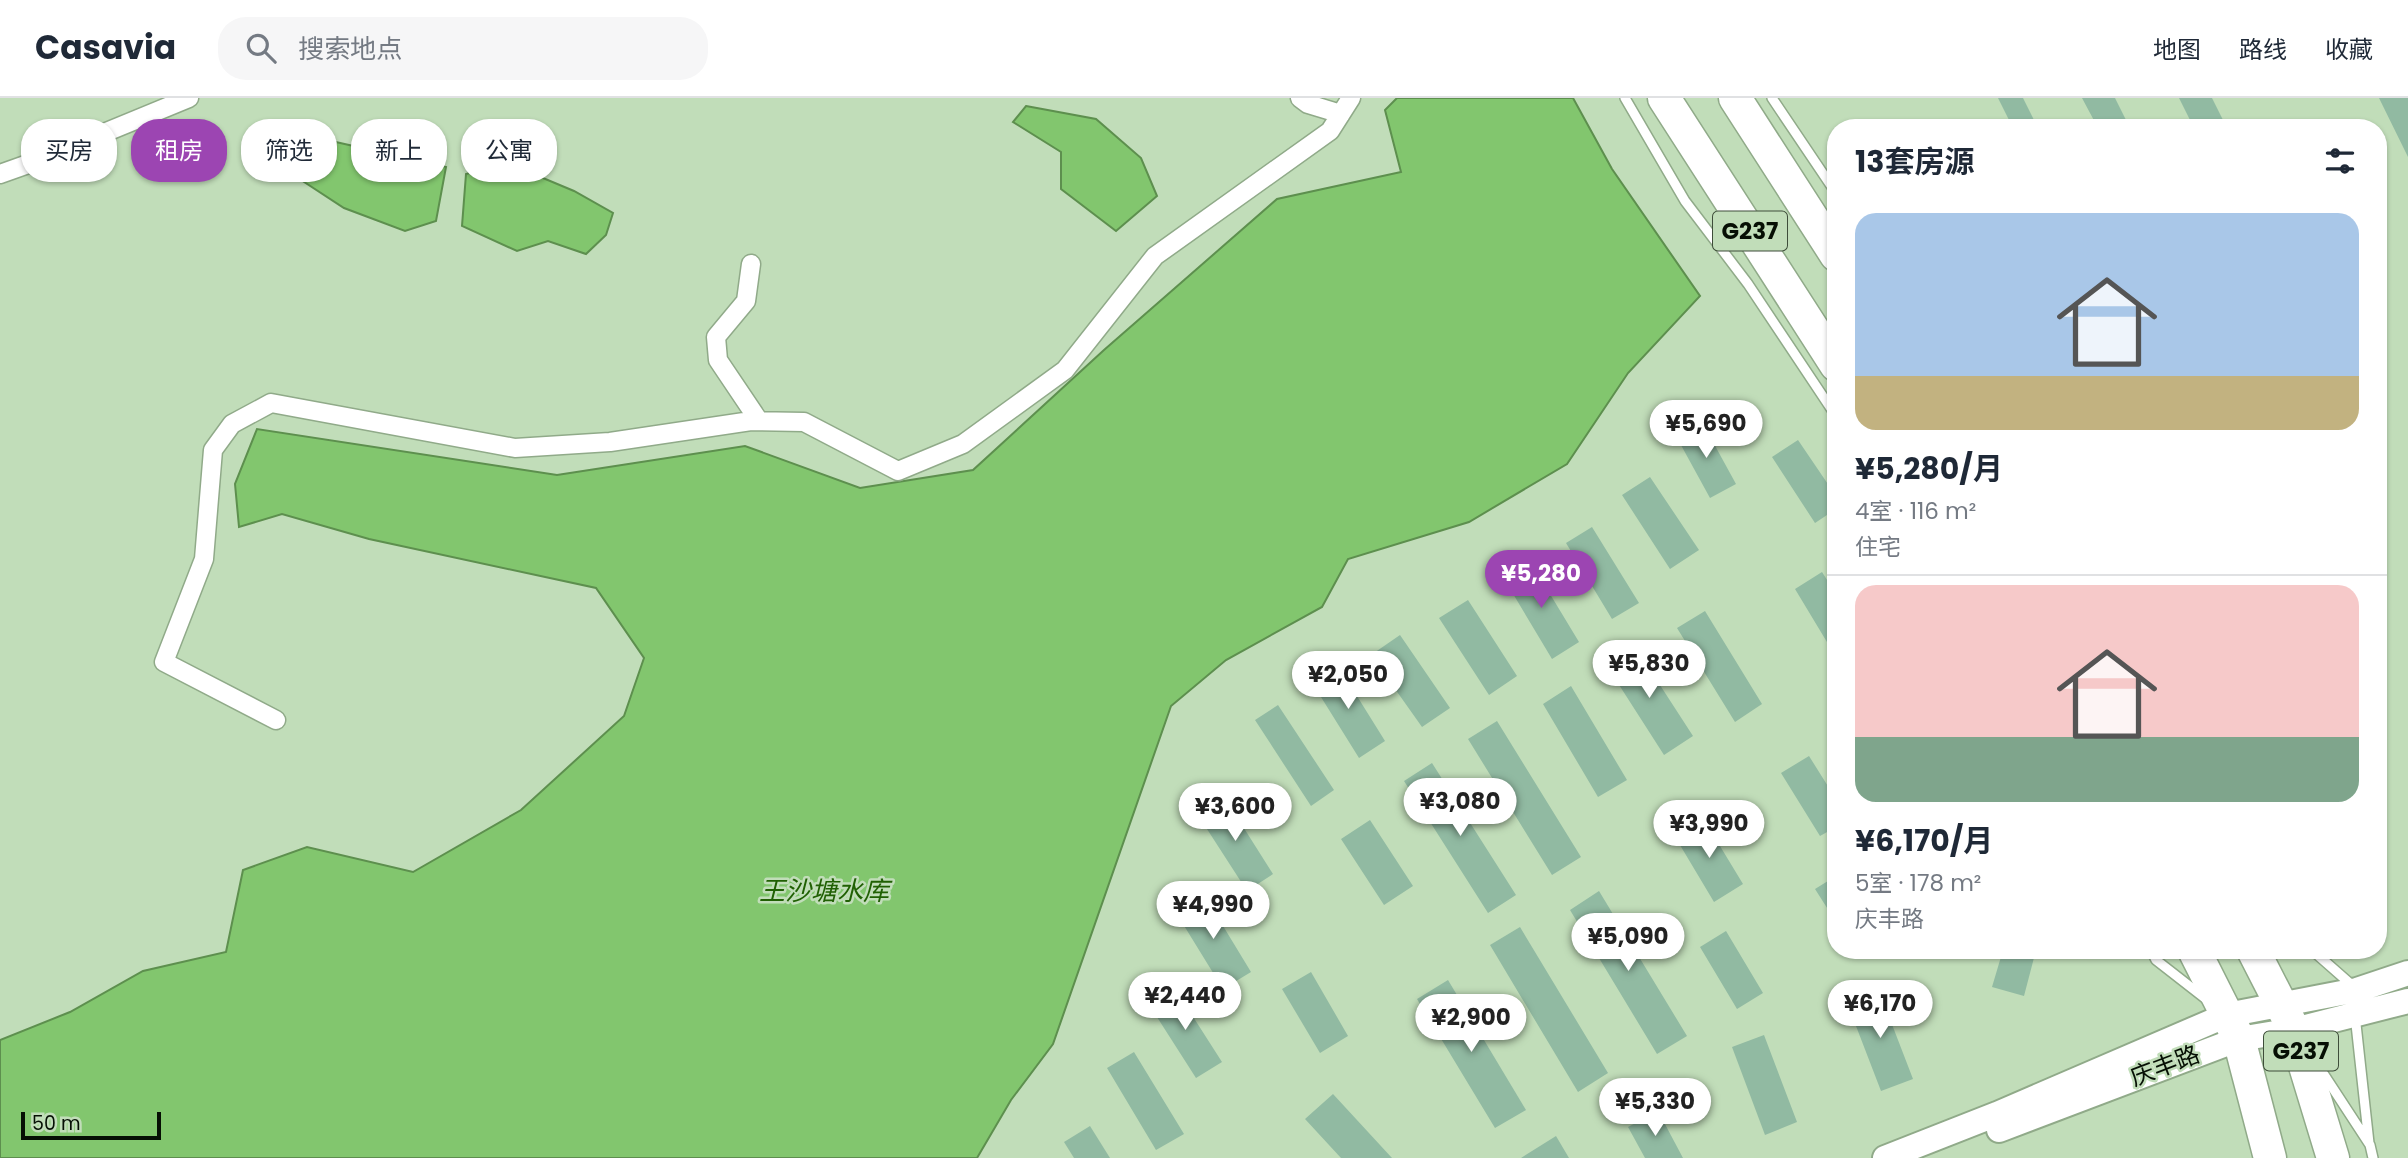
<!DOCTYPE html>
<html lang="zh">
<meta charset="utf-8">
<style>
:root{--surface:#fff;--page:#f6f6f7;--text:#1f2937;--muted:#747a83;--line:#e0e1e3;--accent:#9c45b2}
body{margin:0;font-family:Poppins,"Noto Sans SC",sans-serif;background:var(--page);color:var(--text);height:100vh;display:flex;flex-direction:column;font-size:26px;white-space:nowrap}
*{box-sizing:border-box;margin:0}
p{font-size:23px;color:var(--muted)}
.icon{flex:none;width:38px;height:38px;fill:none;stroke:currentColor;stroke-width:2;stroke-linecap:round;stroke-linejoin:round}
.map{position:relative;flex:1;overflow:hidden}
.details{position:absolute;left:1827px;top:21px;width:560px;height:840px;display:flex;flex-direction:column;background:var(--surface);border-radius:28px;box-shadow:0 2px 5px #0004}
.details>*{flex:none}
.hud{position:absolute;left:21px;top:21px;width:665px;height:63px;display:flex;gap:14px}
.scale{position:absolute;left:21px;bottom:18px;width:140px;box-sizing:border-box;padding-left:7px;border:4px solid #060f04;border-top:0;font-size:19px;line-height:24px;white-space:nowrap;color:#060f04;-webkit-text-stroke:5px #c1ddb9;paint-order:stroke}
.price{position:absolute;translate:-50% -60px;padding:0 16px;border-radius:24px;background:#fff;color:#222;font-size:23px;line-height:46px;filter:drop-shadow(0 2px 4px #0008)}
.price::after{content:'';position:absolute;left:50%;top:42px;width:21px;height:16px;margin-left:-10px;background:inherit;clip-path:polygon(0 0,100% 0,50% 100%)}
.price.current{background:var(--accent);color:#fff}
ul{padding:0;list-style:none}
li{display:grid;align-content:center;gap:14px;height:371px;padding:0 28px}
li+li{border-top:2px solid var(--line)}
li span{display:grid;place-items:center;height:217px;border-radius:21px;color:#555}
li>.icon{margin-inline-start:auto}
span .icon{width:126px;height:126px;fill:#fffc;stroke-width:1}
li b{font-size:30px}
h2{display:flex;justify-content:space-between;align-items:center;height:84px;padding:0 28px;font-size:30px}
.tag{padding:0 24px;border-radius:28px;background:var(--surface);box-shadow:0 2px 5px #0004;font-size:24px;line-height:63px}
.tag.current{background:var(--accent);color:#fff}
header{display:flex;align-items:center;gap:42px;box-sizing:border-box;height:98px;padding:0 35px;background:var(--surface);border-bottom:2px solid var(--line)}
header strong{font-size:33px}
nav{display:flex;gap:38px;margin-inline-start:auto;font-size:24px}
.search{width:490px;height:63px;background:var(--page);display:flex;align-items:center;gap:18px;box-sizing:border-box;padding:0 24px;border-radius:28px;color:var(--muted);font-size:26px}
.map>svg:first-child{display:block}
</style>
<header>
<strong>Casavia</strong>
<div class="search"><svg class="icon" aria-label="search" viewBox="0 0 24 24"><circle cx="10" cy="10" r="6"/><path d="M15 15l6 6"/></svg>搜索地点</div>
<nav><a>地图</a><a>路线</a><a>收藏</a></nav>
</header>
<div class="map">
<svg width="2408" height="1060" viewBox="0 0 2408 1060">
<rect width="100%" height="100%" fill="#c1ddb9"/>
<path fill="#82c66e" stroke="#5d8f4e" stroke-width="2" d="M1397,0H1573L1612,71L1700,198L1628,275L1567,366L1469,424L1348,461L1322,509L1226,562L1171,608L1053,946L1011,1002L977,1060H0V942L70,914L143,873L226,854L243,772L307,749L413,774L521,712L624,618L644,560L596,490L369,441L282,416L239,429L235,386L257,331L557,377L745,348L860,390L973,372L1104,252L1277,101L1401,74L1385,12Z
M1026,8L1096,21L1141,60L1157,98L1116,133L1061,91V54L1013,24Z
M305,37L446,69L436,123L405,133L344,110L295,78L294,46Z
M507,65L574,93L613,115L606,137L586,156L548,143L517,153L462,128L466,76Z"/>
<path fill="#91baa2" d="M1998,0H2023L2038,30H2013Z
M2082,0H2115L2130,30H2098Z
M2179,0H2212L2227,30H2194Z
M2379,0H2408V59Z
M1702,324L1736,386L1710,400L1676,338Z
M1798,342L1836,398V411L1815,425L1772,359Z
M1650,379L1699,452L1670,471L1622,397Z
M1592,429L1639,505L1612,521L1566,445Z
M1530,463L1579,544L1552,561L1503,479Z
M1822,474L1836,496V559L1795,491Z
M1468,502L1517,578L1489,597L1439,520Z
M1705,513L1762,606L1735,624L1677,530Z
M1400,537L1450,610L1422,629L1371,557Z
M1634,547L1693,638L1664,657L1605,565Z
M1337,566L1385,643L1359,660L1311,583Z
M1571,588L1627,682L1598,699L1543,606Z
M1278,607L1334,692L1311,708L1255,622Z
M1497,623L1581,759L1552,777L1468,641Z
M1809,658L1836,701V729L1820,738L1781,675Z
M1432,665L1516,797L1488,815L1404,683Z
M1223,697L1273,776L1247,793L1196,714Z
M1703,720L1743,786L1714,804L1674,737Z
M1370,722L1413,788L1384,807L1341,741Z
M1836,778V824L1815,791Z
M1599,793L1687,938L1657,956L1570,812Z
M1203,795L1251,874L1223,891L1175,813Z
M1520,829L1608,975L1578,994L1490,847Z
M1726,833L1763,895L1737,911L1700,849Z
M2003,852H2036L2024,898L1992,889Z
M1311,874L1348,938L1320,955L1282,891Z
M1448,882L1526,1012L1495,1030L1417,901Z
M1174,889L1222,964L1196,980L1148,905Z
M1878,890L1913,981L1881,993L1846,902Z
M1764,937L1797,1024L1765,1037L1732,949Z
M1134,954L1184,1036L1156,1052L1107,970Z
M1333,996L1392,1060H1341L1305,1021Z
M1658,1013L1683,1060H1645L1628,1029Z
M1090,1028L1110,1060H1074L1064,1044Z
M1556,1038L1569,1060H1521Z"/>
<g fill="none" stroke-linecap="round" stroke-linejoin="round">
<defs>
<path id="lane" d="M1625,0L1685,103L1748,186L1836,318
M1772,0L1836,95
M2151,852L2156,862L2206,901
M2312,852L2354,889
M2355,917L2369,1045
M2319,969L2370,1047L2373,1060"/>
<path id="street" d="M1300,0L1308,6L1341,16
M0,76L31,65L189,0
M751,166L746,203L716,239L718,262L759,323
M276,622L164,564L204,461L213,352L232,326L271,305L515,350L610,344L751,323L804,324L898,373L963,346L1065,272L1155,158L1330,33L1351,0"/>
<path id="secondary" d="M1999,1032L2239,941L2294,932L2408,903
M1885,1060L1997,1016L2227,917L2357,892L2408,875"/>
<path id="highway" d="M1664,0L1836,267
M1735,0L1836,157
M2194,852L2239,941L2270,1060
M2253,852L2294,932L2333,1060"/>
</defs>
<use href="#lane" stroke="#90aa89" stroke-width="12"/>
<use href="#street" stroke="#90aa89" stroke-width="21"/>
<use href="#secondary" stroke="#90aa89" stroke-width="28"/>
<use href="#highway" stroke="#90aa89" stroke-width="35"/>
<use href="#lane" stroke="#fff" stroke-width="9"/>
<use href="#street" stroke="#fff" stroke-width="18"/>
<use href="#secondary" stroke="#fff" stroke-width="24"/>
<use href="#highway" stroke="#fff" stroke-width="32"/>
</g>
<g text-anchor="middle" stroke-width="5" stroke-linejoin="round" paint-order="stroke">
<g fill="#c1ddb9" stroke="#3e4d3a" stroke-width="2">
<rect x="1713" y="113.5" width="74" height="39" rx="5"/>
<rect x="2264" y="933.5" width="74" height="39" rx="5"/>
</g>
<g font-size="23" font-weight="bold" fill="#060f04">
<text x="1750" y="141">G237</text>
<text x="2301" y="961">G237</text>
</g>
<g font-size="24" fill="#060f04" stroke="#c1ddb9">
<text transform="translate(2165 968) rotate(-21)" y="8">庆丰路</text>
</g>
<g font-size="26" font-style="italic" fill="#206003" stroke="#c1ddb9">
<text x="824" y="802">王沙塘水库</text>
</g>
</g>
</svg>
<div class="scale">50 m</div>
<b class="price" style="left:1706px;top:362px">¥5,690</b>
<b class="price current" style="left:1541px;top:512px">¥5,280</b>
<b class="price" style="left:1649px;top:602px">¥5,830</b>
<b class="price" style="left:1348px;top:613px">¥2,050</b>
<b class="price" style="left:1460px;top:740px">¥3,080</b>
<b class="price" style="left:1235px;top:745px">¥3,600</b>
<b class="price" style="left:1709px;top:762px">¥3,990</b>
<b class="price" style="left:1213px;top:843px">¥4,990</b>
<b class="price" style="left:1628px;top:875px">¥5,090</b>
<b class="price" style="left:1185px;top:934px">¥2,440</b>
<b class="price" style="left:1880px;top:942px">¥6,170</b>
<b class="price" style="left:1471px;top:956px">¥2,900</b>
<b class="price" style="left:1655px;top:1040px">¥5,330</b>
<div class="hud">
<a class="tag">买房</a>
<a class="tag current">租房</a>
<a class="tag">筛选</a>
<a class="tag">新上</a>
<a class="tag">公寓</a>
</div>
<section class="details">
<h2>13套房源<svg class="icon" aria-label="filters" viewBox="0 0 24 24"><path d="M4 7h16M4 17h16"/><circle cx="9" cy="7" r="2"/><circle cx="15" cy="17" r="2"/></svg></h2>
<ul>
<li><span style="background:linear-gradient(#a9c7e8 75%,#c2b280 0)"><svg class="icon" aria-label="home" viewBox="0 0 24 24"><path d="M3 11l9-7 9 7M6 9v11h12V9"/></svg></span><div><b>¥5,280/月</b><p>4室 · 116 m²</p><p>住宅</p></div></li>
<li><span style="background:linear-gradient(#f6c9c9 70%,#7fa58c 0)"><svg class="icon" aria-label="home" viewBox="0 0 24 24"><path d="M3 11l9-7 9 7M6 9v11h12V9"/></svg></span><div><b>¥6,170/月</b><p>5室 · 178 m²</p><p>庆丰路</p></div></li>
</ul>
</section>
</div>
